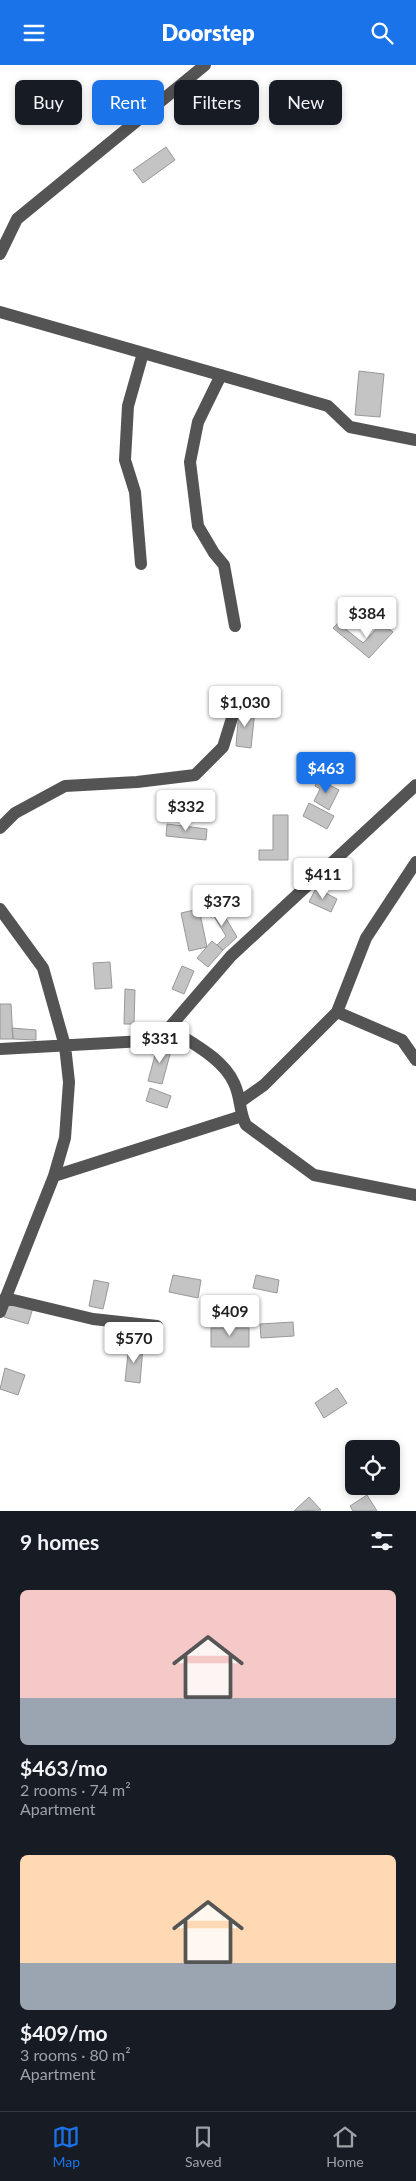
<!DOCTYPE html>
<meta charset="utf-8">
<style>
:root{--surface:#171b24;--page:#20242c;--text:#f1f3f6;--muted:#9ea1a6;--line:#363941;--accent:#1a73e8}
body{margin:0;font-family:Lato,sans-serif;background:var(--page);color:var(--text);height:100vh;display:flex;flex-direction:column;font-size:19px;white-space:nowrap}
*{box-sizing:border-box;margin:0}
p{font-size:16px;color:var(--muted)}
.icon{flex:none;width:28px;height:28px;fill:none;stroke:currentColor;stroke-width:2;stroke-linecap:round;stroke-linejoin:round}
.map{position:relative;height:1446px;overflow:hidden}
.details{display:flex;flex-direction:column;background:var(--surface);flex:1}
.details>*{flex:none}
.guide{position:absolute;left:15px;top:15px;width:386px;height:45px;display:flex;gap:10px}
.tools{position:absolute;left:345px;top:1375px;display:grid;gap:10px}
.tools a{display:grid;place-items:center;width:55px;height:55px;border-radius:8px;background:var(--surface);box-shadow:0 2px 8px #0003;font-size:25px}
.price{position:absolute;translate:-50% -42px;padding:0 11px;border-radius:5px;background:#fff;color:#222;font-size:16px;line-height:32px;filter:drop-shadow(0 1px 2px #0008)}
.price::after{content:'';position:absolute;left:50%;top:30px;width:15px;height:11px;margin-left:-8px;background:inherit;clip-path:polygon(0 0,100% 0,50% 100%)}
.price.selected{background:var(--accent);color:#fff}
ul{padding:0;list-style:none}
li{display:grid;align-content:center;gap:10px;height:265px;padding:0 20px}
li span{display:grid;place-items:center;height:155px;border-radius:8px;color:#555}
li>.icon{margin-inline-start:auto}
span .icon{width:90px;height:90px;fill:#fffc;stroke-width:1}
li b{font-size:21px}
h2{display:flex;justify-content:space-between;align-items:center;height:60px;padding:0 20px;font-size:21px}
.chip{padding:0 18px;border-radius:8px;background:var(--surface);box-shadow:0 2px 8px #0003;font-size:18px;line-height:45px}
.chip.selected{background:var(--accent);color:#fff}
header{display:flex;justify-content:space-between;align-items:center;height:65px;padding:0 20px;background:var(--accent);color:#fff;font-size:22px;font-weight:800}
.dock{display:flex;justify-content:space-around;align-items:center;height:70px;border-top:1px solid var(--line);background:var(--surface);font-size:14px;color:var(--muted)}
.dock a{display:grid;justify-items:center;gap:2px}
.dock .selected{color:var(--accent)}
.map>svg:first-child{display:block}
</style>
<header><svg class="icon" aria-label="menu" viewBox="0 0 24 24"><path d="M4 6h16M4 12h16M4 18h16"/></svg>Doorstep<svg class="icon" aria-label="search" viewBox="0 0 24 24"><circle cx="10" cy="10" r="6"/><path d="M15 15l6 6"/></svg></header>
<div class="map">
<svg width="416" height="1446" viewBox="0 0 416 1446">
<rect width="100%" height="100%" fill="#fff"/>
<path fill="#c4c4c4" stroke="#989898" d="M166,82L175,95L143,118L133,105Z
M359,306L384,309L380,352L355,350Z
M338,558L363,578L382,558L393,567L369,593L333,563Z
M239,644L255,645L251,683L236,681Z
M318,714L339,725L329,745L314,736L320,724L315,721Z
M309,738L334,751L327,764L303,751Z
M273,750H288V795H259V785H273Z
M167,759L207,764L206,775L166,771Z
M316,823L337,834L331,847L309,837Z
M199,844L207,882L189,886L181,848Z
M204,844L221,845L237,872L223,885L217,880L226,871L212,848V852L203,850Z
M212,876L223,885L208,902L197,893Z
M110,897L112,923L95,924L93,898Z
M182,901L194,906L184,929L172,924Z
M125,924L135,925L134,959H124Z
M0,939H11L13,974H0Z
M12,963L36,965V975L13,974Z
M158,979L172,982L162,1019L148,1016Z
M150,1023L171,1031L167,1043L146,1036Z
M173,1210L201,1215L198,1233L169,1227Z
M256,1210L279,1215L277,1228L253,1223Z
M94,1215L109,1218L103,1244L89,1241Z
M9,1236L33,1243L28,1259L4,1252Z
M293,1257L294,1271L261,1273L260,1259Z
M211,1263H249V1282H211Z
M129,1280L143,1282L140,1318L125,1316Z
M5,1303L25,1310L18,1330L0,1324Z
M337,1323L347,1338L324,1353L315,1338Z
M367,1430L377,1446H353L350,1441Z
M309,1432L321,1445L294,1446Z"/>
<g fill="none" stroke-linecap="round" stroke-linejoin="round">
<path stroke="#545454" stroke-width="12" d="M0,189L17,154L205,0
M0,247L328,341L350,362L416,375
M221,310L198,357L190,397L198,461L214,488L224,500L235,561
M141,499L135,427L125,395L128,341L143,288
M0,763L15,748L65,721L137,717L195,710L223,682L237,637
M0,844L43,903L65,981L69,1017L65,1073L54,1111L0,1247
M337,947L402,975L416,995
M169,963C191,978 223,993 234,1018C241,1032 239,1047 246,1060L314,1110L416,1130
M0,984L144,976L169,963L231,891L416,720
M240,1037L264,1020L337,947L366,873L416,797
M54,1111L242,1051
M5,1233L93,1254L157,1261"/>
</g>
</svg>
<div class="tools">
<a><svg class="icon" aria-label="locate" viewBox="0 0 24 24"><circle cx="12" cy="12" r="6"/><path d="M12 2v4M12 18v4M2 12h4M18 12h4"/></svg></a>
</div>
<b class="price" style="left:367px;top:574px">$384</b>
<b class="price" style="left:245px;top:663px">$1,030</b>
<b class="price selected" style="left:326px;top:729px">$463</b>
<b class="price" style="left:186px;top:767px">$332</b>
<b class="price" style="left:323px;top:835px">$411</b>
<b class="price" style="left:222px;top:862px">$373</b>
<b class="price" style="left:160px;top:999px">$331</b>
<b class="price" style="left:230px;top:1272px">$409</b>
<b class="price" style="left:134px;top:1299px">$570</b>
<div class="guide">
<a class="chip">Buy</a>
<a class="chip selected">Rent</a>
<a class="chip">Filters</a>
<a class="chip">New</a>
</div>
</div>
<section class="details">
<h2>9 homes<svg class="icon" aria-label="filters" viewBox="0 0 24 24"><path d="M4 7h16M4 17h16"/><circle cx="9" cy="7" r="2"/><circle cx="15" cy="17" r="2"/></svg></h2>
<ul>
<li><span style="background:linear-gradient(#f6c9c9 70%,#9aa5b1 0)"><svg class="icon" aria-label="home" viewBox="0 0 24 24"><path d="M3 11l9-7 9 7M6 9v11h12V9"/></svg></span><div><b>$463/mo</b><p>2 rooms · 74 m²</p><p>Apartment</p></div></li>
<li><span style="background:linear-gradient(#ffd9b3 70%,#9aa5b1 0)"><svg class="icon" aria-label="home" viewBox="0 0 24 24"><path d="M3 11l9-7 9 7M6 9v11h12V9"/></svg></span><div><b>$409/mo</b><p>3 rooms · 80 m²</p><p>Apartment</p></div></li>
</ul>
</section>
<nav class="dock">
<a class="selected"><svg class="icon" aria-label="map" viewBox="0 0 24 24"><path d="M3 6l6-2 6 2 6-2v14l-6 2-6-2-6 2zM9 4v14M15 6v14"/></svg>Map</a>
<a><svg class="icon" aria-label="saved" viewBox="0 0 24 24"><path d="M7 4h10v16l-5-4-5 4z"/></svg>Saved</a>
<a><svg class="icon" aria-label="home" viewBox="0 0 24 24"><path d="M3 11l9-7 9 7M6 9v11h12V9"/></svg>Home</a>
</nav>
